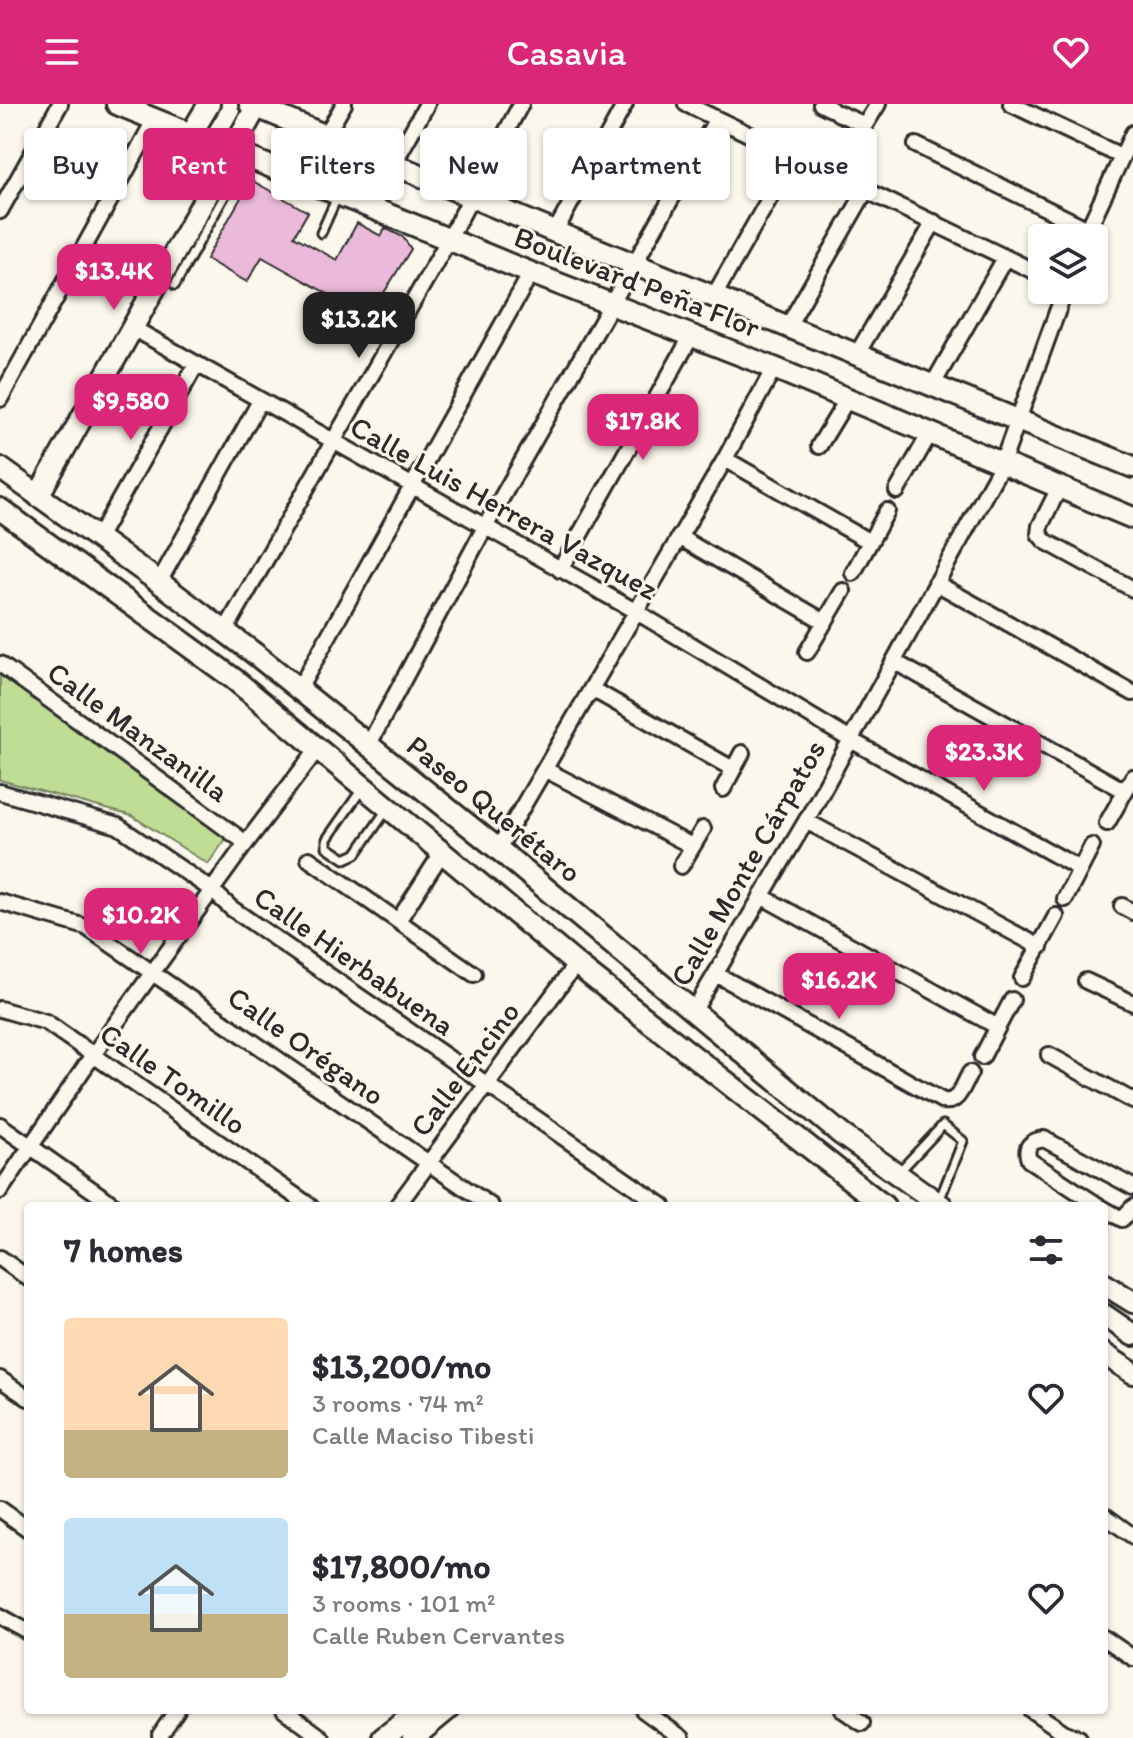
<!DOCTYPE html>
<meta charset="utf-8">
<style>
:root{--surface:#fff;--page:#f2f2f3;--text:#2b2b33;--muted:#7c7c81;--accent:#db2777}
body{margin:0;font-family:Itim,sans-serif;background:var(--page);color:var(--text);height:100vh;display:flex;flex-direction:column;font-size:30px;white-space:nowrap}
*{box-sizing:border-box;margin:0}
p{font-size:26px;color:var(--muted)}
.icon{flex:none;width:44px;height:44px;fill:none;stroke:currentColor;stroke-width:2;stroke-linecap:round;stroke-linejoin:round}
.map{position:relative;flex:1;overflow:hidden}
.drawer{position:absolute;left:24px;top:1098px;width:1084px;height:512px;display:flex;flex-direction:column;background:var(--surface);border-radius:8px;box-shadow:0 2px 6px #0004}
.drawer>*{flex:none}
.guide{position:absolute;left:24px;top:24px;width:1086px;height:72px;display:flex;gap:16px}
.controls{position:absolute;left:1028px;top:120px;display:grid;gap:16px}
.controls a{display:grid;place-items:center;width:80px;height:80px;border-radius:8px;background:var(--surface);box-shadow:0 2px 6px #0004;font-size:40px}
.price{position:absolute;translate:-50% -68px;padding:0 18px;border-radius:16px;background:var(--accent);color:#fff;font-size:26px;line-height:52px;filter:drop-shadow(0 2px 4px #0008)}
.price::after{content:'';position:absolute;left:50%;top:48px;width:24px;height:18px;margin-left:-12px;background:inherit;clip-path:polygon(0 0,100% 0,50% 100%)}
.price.current{background:#222;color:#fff}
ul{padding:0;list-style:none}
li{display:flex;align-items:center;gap:24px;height:200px;padding:0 40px}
li span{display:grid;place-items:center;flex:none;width:224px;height:160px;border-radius:8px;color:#555}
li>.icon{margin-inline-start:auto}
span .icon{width:96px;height:96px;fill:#fffc;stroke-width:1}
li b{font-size:34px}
h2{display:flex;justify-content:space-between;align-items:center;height:96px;padding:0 40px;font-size:34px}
.tag{padding:0 28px;border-radius:8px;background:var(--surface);box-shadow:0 2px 6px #0004;font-size:28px;line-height:72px}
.tag.current{background:var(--accent);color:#fff}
header{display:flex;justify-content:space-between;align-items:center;height:104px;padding:0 40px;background:var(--accent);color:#fff;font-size:36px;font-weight:600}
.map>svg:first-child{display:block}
</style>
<header><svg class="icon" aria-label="menu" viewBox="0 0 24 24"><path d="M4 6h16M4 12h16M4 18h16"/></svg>Casavia<svg class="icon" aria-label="heart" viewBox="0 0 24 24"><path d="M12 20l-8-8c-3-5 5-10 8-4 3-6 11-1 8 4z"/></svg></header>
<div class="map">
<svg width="1133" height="1634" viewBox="0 0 1133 1634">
<rect width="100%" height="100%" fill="#fbf7ec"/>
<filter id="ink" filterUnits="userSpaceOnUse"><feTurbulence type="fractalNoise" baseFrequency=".0125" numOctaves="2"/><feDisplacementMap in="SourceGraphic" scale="16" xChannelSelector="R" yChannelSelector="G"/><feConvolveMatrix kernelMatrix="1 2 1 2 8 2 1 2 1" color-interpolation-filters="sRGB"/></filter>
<g filter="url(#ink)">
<path fill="#bfdd95" stroke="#758460" stroke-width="2" d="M0,571L228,732L208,760L132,712L0,676Z"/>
<path fill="#ebbadb" stroke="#2b2b2b" stroke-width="2" d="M251,76L308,108L294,132L337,156L357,119L381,132L385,124L403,133L411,145L369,213L262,153L247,178L206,155Z"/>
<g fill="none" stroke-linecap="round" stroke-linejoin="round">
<defs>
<path id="lane" d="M321,129L338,91
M175,181L245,55
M362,685L327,735V743L345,755L356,750L388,704
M898,1069L943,1021L963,1037L939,1097"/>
<path id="street" d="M686,0L1042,171
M821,0L831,5
M1011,0L1121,52
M838,9L865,21L878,0
M326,31L344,0
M916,41L1088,125
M394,59L427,0
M0,107L60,0
M555,128L625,0
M1084,134L1133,29
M714,192L794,51
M788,222L866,86
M131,223L635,507L849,635L1080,765
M857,250L934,118
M932,282L1005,154
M0,295L155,15
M819,342L848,294
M725,355L870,438
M1059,384L1040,422L1039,430L1045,437L1133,485
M897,387L930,329
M679,433L825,518
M98,434L196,261
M560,466L692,231
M853,469L887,407
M159,478L260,297
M936,479L1133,589
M225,527L449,135L521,0
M807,548L843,487
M895,558L1125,687
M0,560L246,739
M299,585L531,169
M592,585L733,665
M368,642L485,423L716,16
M546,666L692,742
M723,685L742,649
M0,688L118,722L212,786L231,804L663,1102
M806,717L1040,843
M1107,719L1133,673
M498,745L725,355L774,264
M309,755L474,870
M681,762L703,725
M761,792L998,923
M1065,795L1092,742
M0,798L86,823L491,1102
M1122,802L1133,808
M398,817L443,747
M716,870L943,997C959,1000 963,981 970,969
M1022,874L1056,812
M1086,877L1133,899
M0,905L46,918L310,1102
M693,908L806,717L1002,360L1065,186
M1049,951L1133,997
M982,953L1012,896
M0,1021L115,1102
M0,1087L93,951L246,739L319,643
M397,1102L576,860
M1099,1102L1029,1056C1024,1042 1031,1037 1044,1035L1133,1083
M1104,1105L1122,1115L1133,1103
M0,1154L28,1174
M0,1275L28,1294
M0,1405L28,1425
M1104,1411L1133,1432
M0,1512L28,1528
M1104,1534L1133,1554
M284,1606L322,1634
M643,1606L682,1634
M843,1606L862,1619
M1031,1606L1065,1629L1079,1634
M160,1631L177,1606"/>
<path id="secondary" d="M117,0L531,169L774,264L1133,414
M250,0L555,128L1133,363
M191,30L209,0
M0,364L159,478L255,550L498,745L841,1030L942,1102
M38,392L258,0
M0,405L234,575L576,860L884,1102
M1104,1180L1133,1198
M1104,1211L1133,1231
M1104,1250L1133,1269
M383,1634L420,1606
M413,1634L447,1606"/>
</defs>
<use href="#lane" stroke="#2b2b2b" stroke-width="13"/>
<use href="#street" stroke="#2b2b2b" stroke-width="20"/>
<use href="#secondary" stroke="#2b2b2b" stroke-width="26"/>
<use href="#lane" stroke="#fbf7ec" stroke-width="7"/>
<use href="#street" stroke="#fbf7ec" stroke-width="14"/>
<use href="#secondary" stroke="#fbf7ec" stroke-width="20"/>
</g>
</g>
<g text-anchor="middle" stroke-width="6" stroke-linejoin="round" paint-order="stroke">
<g font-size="30" fill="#2b2b2b" stroke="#fbf7ec">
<text transform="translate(637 178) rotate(21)" y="10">Boulevard Peña Flor</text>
<text transform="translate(504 404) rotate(29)" y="10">Calle Luis Herrera Vazquez</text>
<text transform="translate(138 628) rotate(36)" y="10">Calle Manzanilla</text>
<text transform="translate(494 705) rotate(39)" y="10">Paseo Querétaro</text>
<text transform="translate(748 759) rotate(-60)" y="10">Calle Monte Cárpatos</text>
<text transform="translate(354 857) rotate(35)" y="10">Calle Hierbabuena</text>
<text transform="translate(306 942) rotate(35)" y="10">Calle Orégano</text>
<text transform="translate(465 965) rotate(-53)" y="10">Calle Encino</text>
<text transform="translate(173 975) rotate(35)" y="10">Calle Tomillo</text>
</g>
</g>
</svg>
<div class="controls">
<a><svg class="icon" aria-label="layers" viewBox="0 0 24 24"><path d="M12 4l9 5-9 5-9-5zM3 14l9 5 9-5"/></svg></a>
</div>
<b class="price" style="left:114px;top:208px">$13.4K</b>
<b class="price current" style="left:359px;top:256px">$13.2K</b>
<b class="price" style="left:131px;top:338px">$9,580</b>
<b class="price" style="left:643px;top:358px">$17.8K</b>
<b class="price" style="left:984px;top:689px">$23.3K</b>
<b class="price" style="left:141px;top:852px">$10.2K</b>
<b class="price" style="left:839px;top:917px">$16.2K</b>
<div class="guide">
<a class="tag">Buy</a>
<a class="tag current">Rent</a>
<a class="tag">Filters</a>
<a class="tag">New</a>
<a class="tag">Apartment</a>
<a class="tag">House</a>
</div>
<section class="drawer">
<h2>7 homes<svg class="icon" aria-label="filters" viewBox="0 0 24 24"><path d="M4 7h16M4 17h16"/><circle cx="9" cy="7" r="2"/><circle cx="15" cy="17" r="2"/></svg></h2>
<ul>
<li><span style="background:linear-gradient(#ffd9b3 70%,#c2b280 0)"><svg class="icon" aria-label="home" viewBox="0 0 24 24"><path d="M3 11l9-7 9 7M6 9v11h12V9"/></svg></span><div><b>$13,200/mo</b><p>3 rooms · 74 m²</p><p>Calle Maciso Tibesti</p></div><svg class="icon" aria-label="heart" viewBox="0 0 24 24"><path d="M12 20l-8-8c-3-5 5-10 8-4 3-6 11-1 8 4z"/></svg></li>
<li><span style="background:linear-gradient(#bfe0f5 60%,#c2b280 0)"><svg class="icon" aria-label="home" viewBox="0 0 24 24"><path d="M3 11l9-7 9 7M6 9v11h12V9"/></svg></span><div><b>$17,800/mo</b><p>3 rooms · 101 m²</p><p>Calle Ruben Cervantes</p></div><svg class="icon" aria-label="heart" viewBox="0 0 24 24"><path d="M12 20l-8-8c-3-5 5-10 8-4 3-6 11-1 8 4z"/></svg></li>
</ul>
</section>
</div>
